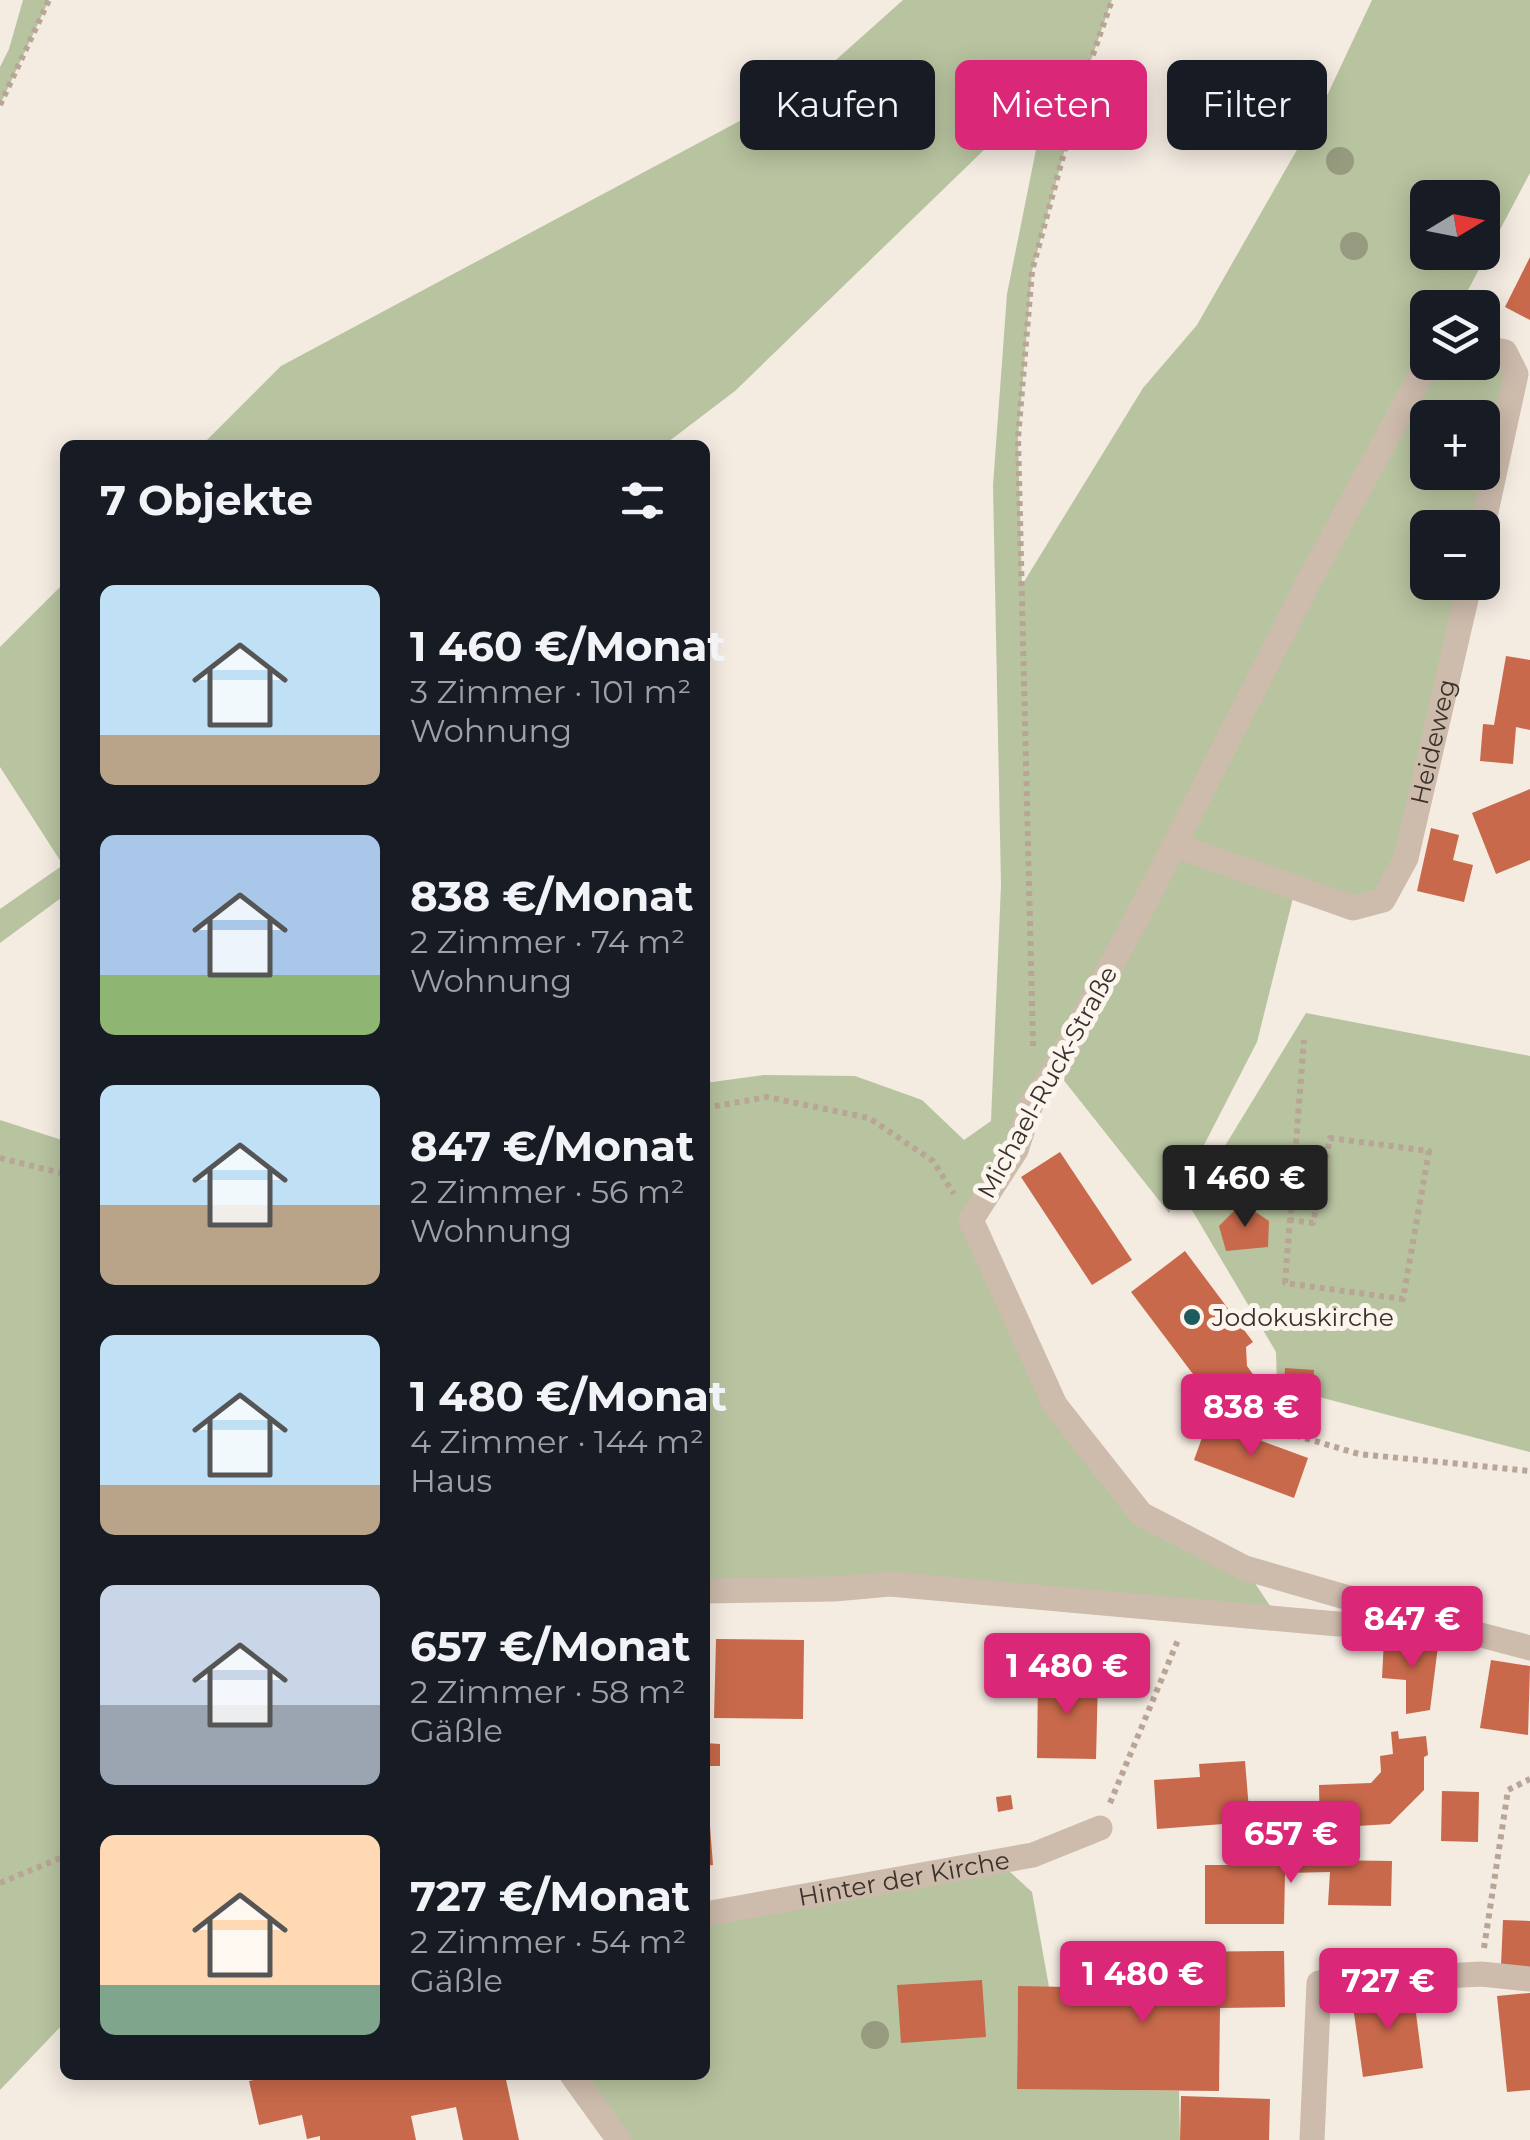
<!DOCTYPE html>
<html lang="de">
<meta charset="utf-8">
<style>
:root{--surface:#171b24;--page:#20242c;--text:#f1f3f6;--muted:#9ea1a6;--accent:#db2777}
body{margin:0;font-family:Montserrat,sans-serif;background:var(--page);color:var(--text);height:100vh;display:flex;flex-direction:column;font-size:38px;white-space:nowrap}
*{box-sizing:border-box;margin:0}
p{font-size:32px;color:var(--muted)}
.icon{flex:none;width:55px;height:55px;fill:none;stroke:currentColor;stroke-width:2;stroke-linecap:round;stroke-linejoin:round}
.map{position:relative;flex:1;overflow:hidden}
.drawer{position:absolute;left:60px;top:440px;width:650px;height:1640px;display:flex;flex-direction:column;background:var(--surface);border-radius:15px;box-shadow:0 5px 25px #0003}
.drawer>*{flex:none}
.banner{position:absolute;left:740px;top:60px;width:640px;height:90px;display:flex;gap:20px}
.needle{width:65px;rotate:80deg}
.buttons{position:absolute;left:1410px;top:180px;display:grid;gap:20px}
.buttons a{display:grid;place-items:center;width:90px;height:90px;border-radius:15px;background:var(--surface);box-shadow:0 5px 25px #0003;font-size:50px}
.price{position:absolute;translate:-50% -85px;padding:0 22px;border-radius:10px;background:var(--accent);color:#fff;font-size:32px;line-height:65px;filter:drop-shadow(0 2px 5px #0008)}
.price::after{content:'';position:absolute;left:50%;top:60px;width:30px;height:22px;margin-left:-15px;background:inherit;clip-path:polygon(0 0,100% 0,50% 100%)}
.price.current{background:#222;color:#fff}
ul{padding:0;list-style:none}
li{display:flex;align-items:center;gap:30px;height:250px;padding:0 40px}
li span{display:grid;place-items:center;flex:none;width:280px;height:200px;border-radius:15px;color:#555}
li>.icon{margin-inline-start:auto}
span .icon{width:120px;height:120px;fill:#fffc;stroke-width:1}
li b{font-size:42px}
h2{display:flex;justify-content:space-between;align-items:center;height:120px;padding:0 40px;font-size:42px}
.chip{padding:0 35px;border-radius:15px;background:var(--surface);box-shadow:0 5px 25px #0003;font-size:35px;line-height:90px}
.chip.current{background:var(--accent);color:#fff}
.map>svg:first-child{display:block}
</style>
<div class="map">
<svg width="1530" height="2140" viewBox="0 0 1530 2140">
<rect width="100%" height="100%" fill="#f4ebe1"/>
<path fill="#b8c4a0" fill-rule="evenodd" d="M23,0H49L0,105V67L9,49Z
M903,0H1112L1082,86L1032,271L1018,438L1022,585L1143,388L1197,325L1323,104L1372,0H1530V173L1459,307L1428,308V362H1482L1483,347L1516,374L1482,528H1428V582L1470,583L1383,900L1353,908L1174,845L971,1220L1055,1405L1141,1514L1245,1568L1278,1618L890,1584L705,1591V1083L764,1075L855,1076L922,1100L964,1140L991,1121L1001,885L993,485L1007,294L1045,105L1018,117L735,391L664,445H202L281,366L809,84ZM1428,198H1482V252H1428ZM1428,418H1482V472H1428Z
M65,582V895L0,943V909L63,865L0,767V647Z
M1176,854L1294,894L1257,1042L1169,1213L1062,1078Z
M1306,1013L1530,1056V1452L1277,1386L1276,1352L1189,1205Z
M0,1120L65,1141V2022L0,2090Z
M999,1862L1032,1892L1049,1987H1018L1017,2088L1179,2091L1180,2140H619L572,2075H705V1914Z"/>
<path fill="#c8694b" d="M1530,257V320L1505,307Z
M1506,656L1530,660V730L1516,727L1513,764L1480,761L1483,724L1494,725Z
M1530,789V860L1496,874L1472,813Z
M1431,828L1459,835L1453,860L1473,865L1464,902L1417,891Z
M1060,1152L1132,1260L1092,1285L1021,1177Z
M1242,1203L1269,1221L1268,1247L1226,1251L1219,1226Z
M1185,1251L1253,1342L1246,1347L1247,1366L1260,1384L1238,1402L1223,1384L1203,1379L1199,1382L1131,1292Z
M1285,1368L1314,1370L1312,1407L1283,1406Z
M1208,1421L1308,1458L1294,1498L1194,1460Z
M716,1639L804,1640L803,1719L714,1718Z
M1384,1639L1438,1646L1430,1710L1406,1714V1680L1382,1678Z
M1491,1660L1530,1666L1528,1735L1480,1728Z
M1038,1678L1098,1679L1096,1759L1037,1758Z
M1398,1731L1399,1739L1426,1736L1428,1755L1424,1757V1790L1390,1824L1341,1827L1342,1834L1320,1835L1319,1785L1371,1783L1381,1772L1380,1756L1393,1754L1391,1732Z
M705,1743L720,1744V1766H705Z
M1245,1761L1250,1822L1157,1829L1154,1780L1200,1777L1199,1764Z
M1442,1791L1479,1792L1478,1842L1441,1841Z
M1011,1795L1013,1809L998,1812L996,1797Z
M705,1813H709L713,1865L705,1866Z
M1329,1844V1860L1392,1861L1391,1906L1328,1905L1330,1872L1285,1873L1284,1924H1205V1865H1285V1846Z
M1503,1920L1530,1921V1967L1501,1965Z
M1284,1951L1285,2007L1220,2008L1219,2091L1017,2089L1018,1986L1167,1989L1166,1952Z
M982,1980L986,2037L901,2043L897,1985Z
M1413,1990L1423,2068L1363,2077L1352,1999Z
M1530,1993V2090L1507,2092L1497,1996Z
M276,2075H459L460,2080L505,2075L519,2140H463L456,2107L411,2116L416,2140H320V2136L307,2139L302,2115L259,2125L249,2081Z
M1181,2096L1270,2099L1269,2140H1180Z"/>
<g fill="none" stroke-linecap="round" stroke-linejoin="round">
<path stroke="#b9a596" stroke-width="6" stroke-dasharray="5 5" stroke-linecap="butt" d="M0,105L49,0
M1033,1046L1018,438L1032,271L1082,86L1112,0
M705,1108L767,1097L869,1118L933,1161L954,1194
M0,1158L65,1174
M1289,1220L1313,1223L1330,1138L1429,1151L1403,1299L1285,1283L1304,1040
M1267,1427L1359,1454L1530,1471
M1110,1803L1178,1640
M0,1883L65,1856
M1484,1948L1508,1790L1530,1779"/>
<g stroke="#cdbbac" stroke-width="25">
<path d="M1482,347L1505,352L1516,374L1482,530"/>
<path d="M1428,362L1311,577L1139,914L1053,1073L1031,1104L1016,1150L971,1220L1055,1405L1141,1514L1245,1568L1435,1623"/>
<path id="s1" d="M1174,845L1353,908L1383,900L1406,858L1470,582"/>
<path d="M705,1591L834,1589L890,1584L1338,1624L1435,1623L1530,1648"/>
<path id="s2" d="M705,1914L1033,1855L1100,1828"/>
<path d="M572,2075L619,2140"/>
<path d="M1312,2140L1319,1983L1481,1974L1530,1979"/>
</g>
</g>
<g fill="#969b7f">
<circle cx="1340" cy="161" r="14"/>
<circle cx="1354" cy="246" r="14"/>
<circle cx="875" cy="2035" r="14"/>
</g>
<circle fill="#1f5a5e" stroke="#fbf5ee" stroke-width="4" cx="1192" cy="1317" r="10"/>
<g text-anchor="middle" stroke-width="10" stroke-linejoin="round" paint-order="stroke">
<g font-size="25" fill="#3b302b" stroke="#fbf5ee">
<text dy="9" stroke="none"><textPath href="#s1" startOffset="388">Heideweg</textPath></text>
<text transform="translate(1047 1082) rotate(-61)" y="9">Michael-Ruck-Straße</text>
<text dy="9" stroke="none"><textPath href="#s2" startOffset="202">Hinter der Kirche</textPath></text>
</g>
<g font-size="25" fill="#3b302b" stroke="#fbf5ee" text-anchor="start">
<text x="1212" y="1326">Jodokuskirche</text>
</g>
</g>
</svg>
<div class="buttons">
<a><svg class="needle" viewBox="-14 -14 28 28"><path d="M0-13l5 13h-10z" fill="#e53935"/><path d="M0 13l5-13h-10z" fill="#9ea1a6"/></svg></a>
<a><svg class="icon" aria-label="layers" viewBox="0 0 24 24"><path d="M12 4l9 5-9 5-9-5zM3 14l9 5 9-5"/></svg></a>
<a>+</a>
<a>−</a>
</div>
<b class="price current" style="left:1245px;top:1230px">1 460 €</b>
<b class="price" style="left:1251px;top:1459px">838 €</b>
<b class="price" style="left:1412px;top:1671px">847 €</b>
<b class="price" style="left:1067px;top:1718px">1 480 €</b>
<b class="price" style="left:1291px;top:1886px">657 €</b>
<b class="price" style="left:1143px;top:2026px">1 480 €</b>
<b class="price" style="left:1388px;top:2033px">727 €</b>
<div class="banner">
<a class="chip">Kaufen</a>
<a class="chip current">Mieten</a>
<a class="chip">Filter</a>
</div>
<section class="drawer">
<h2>7 Objekte<svg class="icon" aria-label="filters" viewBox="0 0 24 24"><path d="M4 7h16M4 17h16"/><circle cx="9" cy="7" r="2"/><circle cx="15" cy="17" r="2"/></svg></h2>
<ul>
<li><span style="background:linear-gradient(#bfe0f5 75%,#b9a48a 0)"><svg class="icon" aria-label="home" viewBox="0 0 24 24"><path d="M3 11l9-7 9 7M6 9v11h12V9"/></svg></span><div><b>1 460 €/Monat</b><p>3 Zimmer · 101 m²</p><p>Wohnung</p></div></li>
<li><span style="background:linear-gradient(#a9c7e8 70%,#8fb573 0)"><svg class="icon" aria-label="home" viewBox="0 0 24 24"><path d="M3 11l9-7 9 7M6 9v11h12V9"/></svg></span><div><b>838 €/Monat</b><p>2 Zimmer · 74 m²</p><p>Wohnung</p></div></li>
<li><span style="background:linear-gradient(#bfe0f5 60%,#b9a48a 0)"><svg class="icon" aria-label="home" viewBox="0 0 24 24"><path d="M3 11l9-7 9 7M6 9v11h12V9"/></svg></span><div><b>847 €/Monat</b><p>2 Zimmer · 56 m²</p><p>Wohnung</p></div></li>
<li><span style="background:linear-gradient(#bfe0f5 75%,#b9a48a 0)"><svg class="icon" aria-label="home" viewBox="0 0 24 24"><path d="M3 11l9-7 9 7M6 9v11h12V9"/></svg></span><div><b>1 480 €/Monat</b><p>4 Zimmer · 144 m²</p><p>Haus</p></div></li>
<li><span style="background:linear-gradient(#c9d6e8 60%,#9aa5b1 0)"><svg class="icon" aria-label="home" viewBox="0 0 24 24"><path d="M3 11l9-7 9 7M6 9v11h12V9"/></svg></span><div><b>657 €/Monat</b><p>2 Zimmer · 58 m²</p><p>Gäßle</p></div></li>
<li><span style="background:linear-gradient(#ffd9b3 75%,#7fa58c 0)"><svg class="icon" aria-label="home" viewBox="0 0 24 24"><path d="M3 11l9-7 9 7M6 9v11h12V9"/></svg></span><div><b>727 €/Monat</b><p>2 Zimmer · 54 m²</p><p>Gäßle</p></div></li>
</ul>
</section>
</div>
